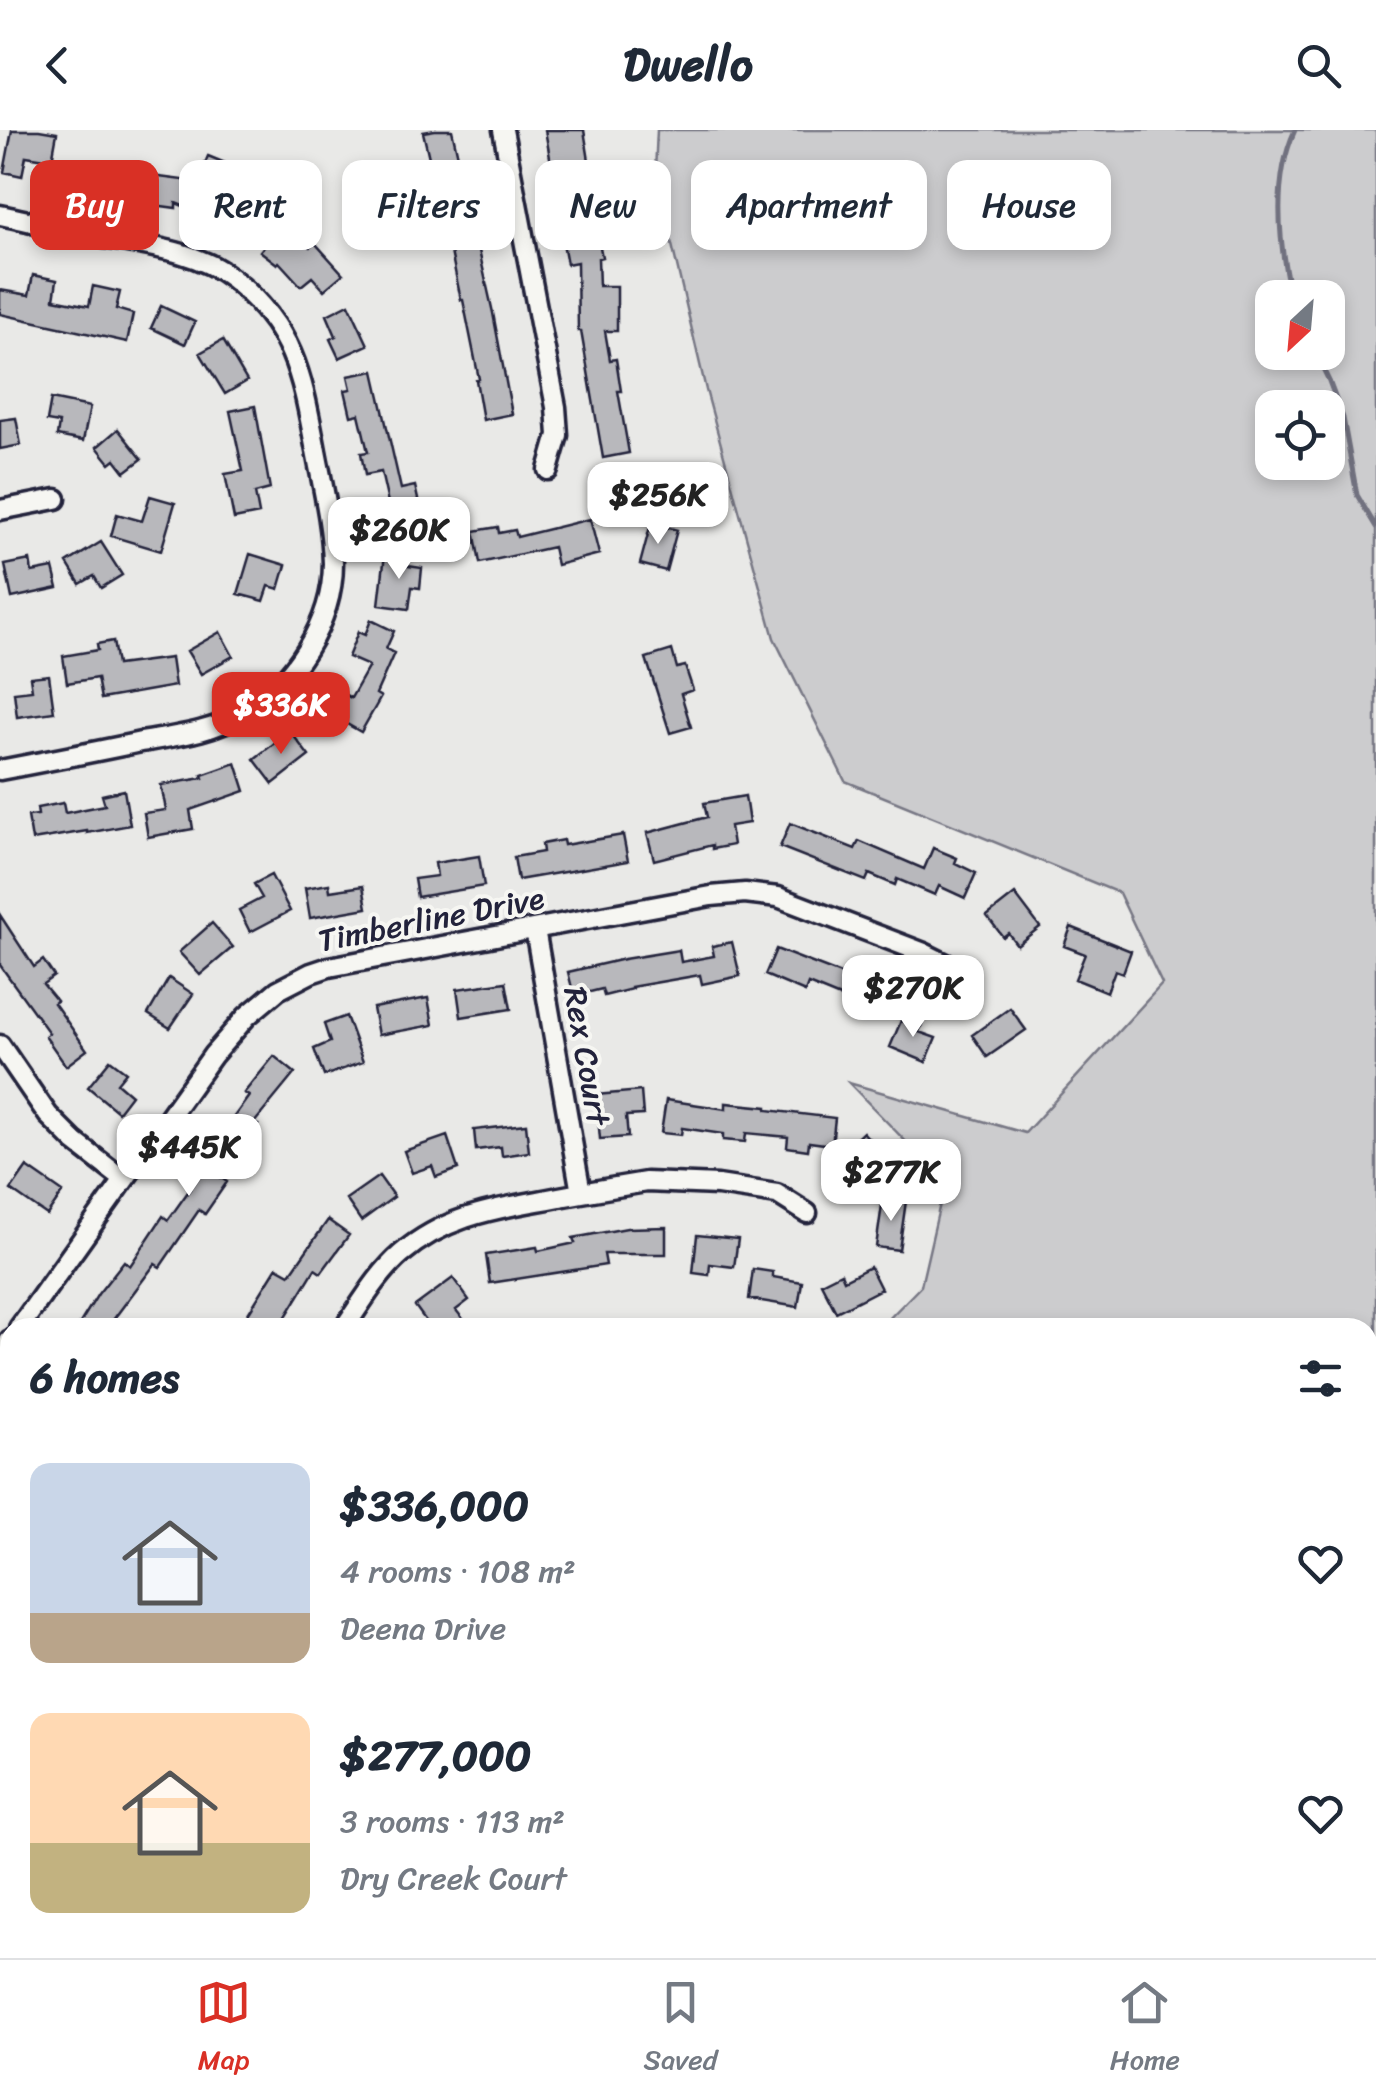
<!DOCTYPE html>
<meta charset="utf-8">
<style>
:root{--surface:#fff;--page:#f2f2f3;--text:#1f2937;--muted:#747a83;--line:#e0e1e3;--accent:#d93025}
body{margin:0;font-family:Sriracha,sans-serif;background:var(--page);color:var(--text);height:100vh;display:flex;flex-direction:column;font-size:38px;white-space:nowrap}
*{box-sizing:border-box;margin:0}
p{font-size:32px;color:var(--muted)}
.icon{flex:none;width:55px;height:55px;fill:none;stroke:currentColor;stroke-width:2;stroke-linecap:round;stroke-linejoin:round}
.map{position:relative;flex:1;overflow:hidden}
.drawer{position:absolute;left:0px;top:1188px;width:1378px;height:642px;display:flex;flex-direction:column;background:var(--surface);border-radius:30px 30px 0 0;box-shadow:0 5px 15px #0003}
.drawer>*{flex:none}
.guide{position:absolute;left:30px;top:30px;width:1318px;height:90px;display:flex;gap:20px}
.needle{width:65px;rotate:206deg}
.tools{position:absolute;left:1255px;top:150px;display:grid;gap:20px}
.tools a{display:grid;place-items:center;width:90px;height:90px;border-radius:20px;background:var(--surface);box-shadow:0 5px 15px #0003;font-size:50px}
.price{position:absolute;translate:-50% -85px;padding:0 22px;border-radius:20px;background:#fff;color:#222;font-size:32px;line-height:65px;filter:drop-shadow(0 2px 5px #0008)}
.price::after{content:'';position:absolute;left:50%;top:60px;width:30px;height:22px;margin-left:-15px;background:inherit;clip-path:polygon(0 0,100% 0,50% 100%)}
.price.selected{background:var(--accent);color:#fff}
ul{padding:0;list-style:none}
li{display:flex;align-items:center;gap:30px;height:250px;padding:0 30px}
li span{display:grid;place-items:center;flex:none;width:280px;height:200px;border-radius:20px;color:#555}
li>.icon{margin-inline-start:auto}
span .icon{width:120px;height:120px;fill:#fffc;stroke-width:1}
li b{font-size:42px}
h2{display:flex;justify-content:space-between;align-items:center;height:120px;padding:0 30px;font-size:42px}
.pill{padding:0 35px;border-radius:20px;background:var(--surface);box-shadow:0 5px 15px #0003;font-size:35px;line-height:90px}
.pill.selected{background:var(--accent);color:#fff}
header{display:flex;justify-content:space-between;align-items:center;height:130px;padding:0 30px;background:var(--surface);font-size:45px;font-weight:800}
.menu{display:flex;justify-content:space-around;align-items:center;height:140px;border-top:2px solid var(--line);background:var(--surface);font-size:28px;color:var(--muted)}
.menu a{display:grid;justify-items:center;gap:5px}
.menu .selected{color:var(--accent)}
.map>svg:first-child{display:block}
</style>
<header><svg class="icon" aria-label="back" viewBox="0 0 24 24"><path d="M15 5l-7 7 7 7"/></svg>Dwello<svg class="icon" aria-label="search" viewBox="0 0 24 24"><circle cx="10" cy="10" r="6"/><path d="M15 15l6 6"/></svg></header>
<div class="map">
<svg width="1376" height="1828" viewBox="0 0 1376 1828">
<rect width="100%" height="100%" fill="#e9e9e7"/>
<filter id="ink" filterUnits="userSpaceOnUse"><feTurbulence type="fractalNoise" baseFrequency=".01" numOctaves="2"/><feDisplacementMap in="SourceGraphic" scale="20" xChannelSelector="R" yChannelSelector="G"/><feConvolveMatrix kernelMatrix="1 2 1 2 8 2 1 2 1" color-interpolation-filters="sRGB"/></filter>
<g filter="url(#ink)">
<path fill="#ccccce" stroke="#777784" stroke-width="2.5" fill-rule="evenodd" d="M657,0H1376V1828H876L878,1820H1368V1198L881,1197L921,1156L945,1052L849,953L1025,1003L1162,854L1119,763L845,651L774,508L706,260L655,42ZM1272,168H1328V222H1272ZM1272,278H1328V332H1272Z"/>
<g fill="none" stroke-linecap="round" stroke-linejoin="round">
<path stroke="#71717f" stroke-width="5" d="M1291,168C1279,115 1272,50 1295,0
M1315,222L1329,251L1343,288L1357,365L1376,397"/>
</g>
<path fill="#b8b8bc" stroke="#22223b" stroke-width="2.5" d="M12,0H39L57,3L52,30L26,26L22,46L4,42Z
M435,0H452L493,183L512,284L483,290L476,250L479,249L463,170H461L435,45H433L423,2Z
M545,0H584L592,49L577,52L582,79L592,77L602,127L598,128L599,156H617V201H605L610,230L616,229L621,261H618L629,323L603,328L581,201H578L577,132L567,134L563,113L569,112L561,71L558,72Z
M208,26L252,44L243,67L310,117L315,113L343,144L324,160L312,147L301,156L279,132L277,134L260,121L265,115L245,100L254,89L213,73L208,86L176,73V78L132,72L136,44L197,52Z
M73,29L112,35L107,62L68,56Z
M33,145L57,150L54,169L89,176L93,156L120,162L116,179L133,184L127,212L0,184V160L29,165Z
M349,174L368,215L339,228L330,209L336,206L327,185Z
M161,176L195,192L185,214L151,198Z
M223,210L247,251L225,264L200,223Z
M374,241L401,359L415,356L423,392L374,403L369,381L389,377L381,342L365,345L361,323L368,322L359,284L351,286L345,260L351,259L348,246Z
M51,269L90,277L83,311L57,306L59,293L47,291Z
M255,276L270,359L255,363L259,384L234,389L225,344L243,341L230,281Z
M16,288L21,315L0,319V290Z
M118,299L142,329L125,342L115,329L110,333L97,317Z
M150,366L175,373L161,421L111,406L117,384L142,391Z
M590,389L599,424L557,435L553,417L480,433L474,401L498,397L499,403L515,400L517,407Z
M651,393L677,400L666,441L640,434Z
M101,412L122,445L101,458L94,446L80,454L67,433Z
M250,424L286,435L279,459L269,456L264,471L238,464Z
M385,424L409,427L408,436L422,438L420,458L412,457L409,479L379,475Z
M30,430L32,442L53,438L58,458L12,468L5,435Z
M371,490L394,501L386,519L394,523L376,564L381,567L361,602L324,581L337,560L351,568L369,536L348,527L358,502L365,505Z
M220,502L233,526L201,544L187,521Z
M113,511L117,535L171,528L175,556L101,569L97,548L67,553L63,526L98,520L97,514Z
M672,520L677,538L685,536L693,560L681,564L691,597L670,603L646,528Z
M49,545L54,582L17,587L14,562L32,560L30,547Z
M290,601L309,626L273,654L254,629Z
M236,633L245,661L190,680L193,699L148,707L144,683L166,680L161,655L203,648L202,645Z
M124,660L130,695L87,703V701L32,710L28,686L38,685L37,678L63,673L65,683L105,675L102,665Z
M745,666L749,693L730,696L733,715L712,719V715L654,730L647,703L707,687L704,673Z
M790,693L855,719L859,711L924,739L933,718L957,728L955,733L976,743L965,768L939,756L935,765L897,749L895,755L869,744L866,751L780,717Z
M623,705L628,731L518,750L514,727L543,722L542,714L563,710L564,715Z
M479,726L484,756L417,767L414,749L437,746L435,733Z
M271,745L290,781L250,802L239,780L262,768L254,754Z
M329,754L330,761L363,756L367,778L310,788L305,758Z
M1015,764L1040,797L1017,815L1008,803L1003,807L987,786Z
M0,785L34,837L43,830L54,846L43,854L57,871L54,873L87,920L66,936L45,906L49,903L0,835Z
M212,793L233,817L200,845L179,822Z
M1071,797L1131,821L1123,843L1115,840L1107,862L1075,849L1085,824L1064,816Z
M732,812L740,846L702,854L700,845L631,857L632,859L604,866L602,859L574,866L568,842L624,829L679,820L681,832L714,826L712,816Z
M776,819L882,860L874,881L808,854L805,862L765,845Z
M169,848L193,864L170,898L148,884Z
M506,852L511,879L461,887L457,859Z
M428,868L433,895L378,905L373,878Z
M1010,878L1026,900L987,927L972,905Z
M346,886L363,932L324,946L314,919L330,912L324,894Z
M903,886L922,894L919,902L936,908L926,932L890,917Z
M274,926L295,943L254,993L258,995L220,1047L227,1052L205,1084L199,1080L160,1137L155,1134L107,1198H77L98,1164L124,1131L130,1136L163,1086L168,1090L217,1021L212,1017L249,966L244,963Z
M110,930L126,942L117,953L131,965L118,982L88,957Z
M641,961L643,985L626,986L628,1007L600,1009L596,965Z
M666,970L726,979V973L767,977V980L835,988L832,1015L809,1012L808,1020L787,1017L788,1007L746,1003L745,1012L723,1010V1004L682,998L681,1005L661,1003Z
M526,994L529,1022L502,1026L501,1017L476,1020L474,1000Z
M863,1002L891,1033L866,1056L850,1039L857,1033L845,1019Z
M447,1006L458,1039L436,1047L432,1036L412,1043L404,1021Z
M27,1037L63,1062L47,1085L11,1060Z
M379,1046L394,1067L361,1091L346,1069Z
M883,1068L906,1071L899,1120L876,1117Z
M328,1090L349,1105L321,1143L315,1139L279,1198H239L277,1137L290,1144Z
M666,1097V1124H604L606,1135L490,1153L486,1125L537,1117L538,1121L575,1113L573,1108L627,1098Z
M697,1105L738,1109L734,1137L710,1134L709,1145L693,1143Z
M870,1137L881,1159L836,1182L821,1153L841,1143L844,1150Z
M753,1139L773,1142V1147L802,1152L798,1177L749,1169Z
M453,1148L469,1170L456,1180L463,1189L452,1198H431L415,1176Z"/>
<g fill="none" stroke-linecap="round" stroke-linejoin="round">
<defs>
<path id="minor" d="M503,0L556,277L558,305L548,340
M0,85C30,91 59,99 89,105C136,115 194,118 233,149C295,199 302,247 316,321C323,358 332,395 333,433C333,493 293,553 243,583C213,602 176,606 141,612C94,622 47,631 0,640
M0,380L56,369
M535,799L581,1063
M0,915L48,985L75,1012L124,1050
M19,1198L213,925L247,886L278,860L311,843L329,837L711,766L745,763L778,767L924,823L950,836
M344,1198C362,1172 378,1144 401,1124C442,1089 487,1080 538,1071C574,1064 610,1058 646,1052L718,1055L777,1064L807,1083
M0,1225L10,1210
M0,1287L10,1294
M0,1600L10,1607
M675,1820L679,1828
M263,1828L265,1820"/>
</defs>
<use href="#minor" stroke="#22223b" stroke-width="25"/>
<use href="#minor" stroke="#f6f6f2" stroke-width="18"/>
</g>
</g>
<g text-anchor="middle" stroke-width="8" stroke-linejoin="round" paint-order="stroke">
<g font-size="32" fill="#22223b" stroke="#f6f6f2">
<text transform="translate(431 789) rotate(-11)" y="11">Timberline Drive</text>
<text transform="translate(587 926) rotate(80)" y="11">Rex Court</text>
</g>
</g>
</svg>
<div class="tools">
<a><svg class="needle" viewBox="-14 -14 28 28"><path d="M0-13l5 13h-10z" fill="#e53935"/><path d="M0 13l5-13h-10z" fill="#747a83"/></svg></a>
<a><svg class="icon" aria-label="locate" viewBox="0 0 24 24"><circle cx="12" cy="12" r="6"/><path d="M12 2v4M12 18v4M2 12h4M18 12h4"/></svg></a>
</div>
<b class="price" style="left:658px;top:417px">$256K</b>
<b class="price" style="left:399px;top:452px">$260K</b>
<b class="price selected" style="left:281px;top:627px">$336K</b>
<b class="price" style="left:913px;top:910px">$270K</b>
<b class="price" style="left:189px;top:1069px">$445K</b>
<b class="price" style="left:891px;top:1094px">$277K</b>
<div class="guide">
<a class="pill selected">Buy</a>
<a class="pill">Rent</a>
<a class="pill">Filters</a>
<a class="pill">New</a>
<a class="pill">Apartment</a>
<a class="pill">House</a>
</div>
<section class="drawer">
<h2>6 homes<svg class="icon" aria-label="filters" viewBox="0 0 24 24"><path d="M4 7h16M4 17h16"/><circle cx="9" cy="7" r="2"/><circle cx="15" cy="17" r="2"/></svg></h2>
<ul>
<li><span style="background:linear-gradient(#c9d6e8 75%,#b9a48a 0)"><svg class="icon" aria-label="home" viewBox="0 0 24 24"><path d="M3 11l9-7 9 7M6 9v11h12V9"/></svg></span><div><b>$336,000</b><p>4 rooms · 108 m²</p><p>Deena Drive</p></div><svg class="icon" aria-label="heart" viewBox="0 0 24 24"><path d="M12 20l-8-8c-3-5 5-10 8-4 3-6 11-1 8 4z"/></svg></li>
<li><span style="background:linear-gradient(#ffd9b3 65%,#c2b280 0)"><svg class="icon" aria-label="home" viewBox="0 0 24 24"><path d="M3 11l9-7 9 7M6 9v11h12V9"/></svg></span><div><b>$277,000</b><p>3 rooms · 113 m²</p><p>Dry Creek Court</p></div><svg class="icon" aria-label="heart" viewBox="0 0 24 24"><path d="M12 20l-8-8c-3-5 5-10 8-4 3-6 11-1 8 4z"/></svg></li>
</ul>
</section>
</div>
<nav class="menu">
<a class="selected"><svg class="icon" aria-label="map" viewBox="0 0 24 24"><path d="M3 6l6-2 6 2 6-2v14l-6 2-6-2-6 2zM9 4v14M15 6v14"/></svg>Map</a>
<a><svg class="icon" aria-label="saved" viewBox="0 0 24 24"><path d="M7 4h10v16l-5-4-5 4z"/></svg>Saved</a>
<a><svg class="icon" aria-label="home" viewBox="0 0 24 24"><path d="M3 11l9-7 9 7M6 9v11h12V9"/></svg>Home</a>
</nav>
